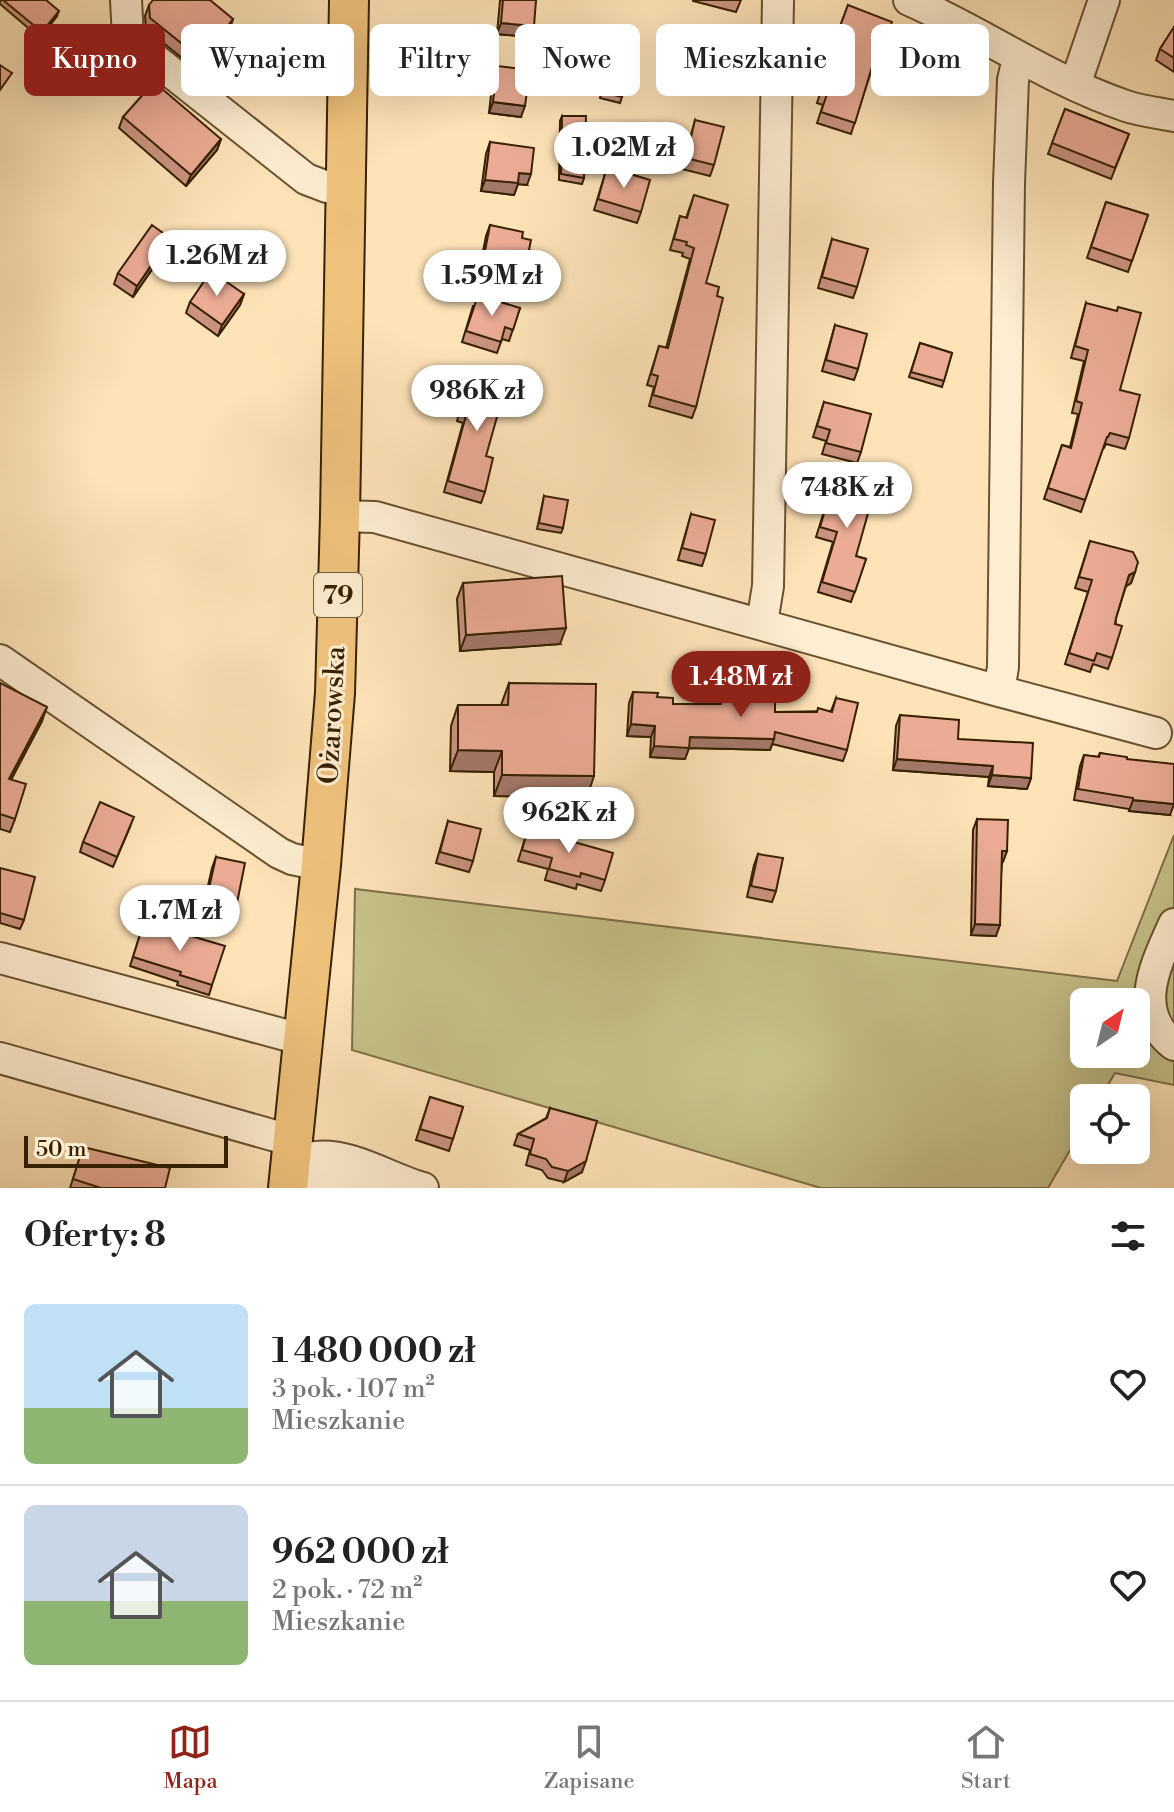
<!DOCTYPE html>
<html lang="pl">
<meta charset="utf-8">
<style>
:root{--surface:#fff;--page:#f6f6f6;--text:#222;--muted:#767676;--line:#e0e0e0;--accent:#8f2418}
body{margin:0;font-family:"Libre Bodoni",serif;background:var(--page);color:var(--text);height:100vh;display:flex;flex-direction:column;font-size:30px;white-space:nowrap}
*{box-sizing:border-box;margin:0}
p{font-size:26px;color:var(--muted)}
.icon{flex:none;width:44px;height:44px;fill:none;stroke:currentColor;stroke-width:2;stroke-linecap:round;stroke-linejoin:round}
.map{position:relative;height:1188px;overflow:hidden}
.sheet{display:flex;flex-direction:column;background:var(--surface);flex:1}
.sheet>*{flex:none}
.guide{position:absolute;left:24px;top:24px;width:1126px;height:72px;display:flex;gap:16px}
.needle{width:52px;rotate:35deg}
.tools{position:absolute;left:1070px;top:988px;display:grid;gap:16px}
.tools a{display:grid;place-items:center;width:80px;height:80px;border-radius:12px;background:var(--surface);box-shadow:0 8px 32px #0002;font-size:40px}
.scale{position:absolute;left:24px;bottom:20px;width:204px;box-sizing:border-box;padding-left:8px;border:4px solid #372101;border-top:0;font-size:22px;line-height:28px;white-space:nowrap;color:#372101;-webkit-text-stroke:6px #feedd1;paint-order:stroke}
.price{position:absolute;translate:-50% -68px;padding:0 18px;border-radius:28px;background:#fff;color:#222;font-size:26px;line-height:52px;filter:drop-shadow(0 2px 4px #0008)}
.price::after{content:'';position:absolute;left:50%;top:48px;width:24px;height:18px;margin-left:-12px;background:inherit;clip-path:polygon(0 0,100% 0,50% 100%)}
.price.active{background:var(--accent);color:#fff}
ul{padding:0;list-style:none}
li{display:flex;align-items:center;gap:24px;height:200px;padding:0 24px}
li+li{border-top:2px solid var(--line)}
li span{display:grid;place-items:center;flex:none;width:224px;height:160px;border-radius:12px;color:#555}
li>.icon{margin-inline-start:auto}
span .icon{width:96px;height:96px;fill:#fffc;stroke-width:1}
li b{font-size:34px}
h2{display:flex;justify-content:space-between;align-items:center;height:96px;padding:0 24px;font-size:34px}
.tag{padding:0 28px;border-radius:12px;background:var(--surface);box-shadow:0 8px 32px #0002;font-size:28px;line-height:72px}
.tag.active{background:var(--accent);color:#fff}
.tabs{display:flex;justify-content:space-around;align-items:center;height:112px;border-top:2px solid var(--line);background:var(--surface);font-size:22px;color:var(--muted)}
.tabs a{display:grid;justify-items:center;gap:4px}
.tabs .active{color:var(--accent)}
.map>svg:first-child{display:block}
</style>
<div class="map">
<svg width="1174" height="1188" viewBox="0 0 1174 1188">
<rect width="100%" height="100%" fill="#fee3b8"/>
<filter id="stains"><feTurbulence type="fractalNoise" baseFrequency=".0025" numOctaves="4"/><feColorMatrix values="0 0 0 0 .2 0 0 0 0 .09 0 0 0 0 .02 0 0 0 .5 -.17"/></filter>
<radialGradient id="worn" r=".72"><stop offset=".6" stop-color="#630" stop-opacity="0"/><stop offset="1" stop-color="#630" stop-opacity=".3"/></radialGradient>
<path fill="#c7c18a" stroke="#7f7146" stroke-width="2" fill-rule="evenodd" d="M1174,835V1085L1115,1073L1100,1098H1084V1126L1048,1188H821L352,1050L355,889L1117,981ZM1084,1002H1136V1054H1084Z"/>
<g fill="none" stroke-linecap="round" stroke-linejoin="round">
<defs>
<path id="minor" d="M126,0L128,38L306,179L327,187L345,190
M909,0C982,32 1049,80 1126,106C1141,111 1158,113 1174,116
M1075,85L1104,0
M340,516L375,517L999,691L1156,733
M762,623L768,586L778,0
M0,660L279,853L292,859L321,865
M999,691L1003,667L1009,183L1013,80L1018,58
M1174,924C1156,964 1131,1011 1174,1045
M0,958L304,1040
M0,1058L293,1141
M291,1163C299,1161 308,1158 316,1157C351,1153 390,1179 423,1188
M291,1163L317,1183L334,1187L397,1183"/>
<path id="major" d="M288,1188L321,865L335,693L340,516L349,0"/>
</defs>
<use href="#minor" stroke="#69522f" stroke-width="34"/>
<use href="#major" stroke="#372101" stroke-width="42"/>
<use href="#minor" stroke="#feedd1" stroke-width="30"/>
<use href="#major" stroke="#efc27c" stroke-width="38"/>
</g>
<path fill="#ca9380" stroke="#372101" stroke-width="2" d="M0,0H46L57,16L40,38L0,4Z
M500,0H536L530,37L497,34Z
M693,0H741L736,12L693,1Z
M149,5L233,19L229,30L197,70L146,29L145,16Z
M848,5L886,38L893,41L882,72L872,68L851,134L817,123L823,105L817,103L827,72L839,76L849,49L834,43Z
M1174,27V72L1156,60L1160,49Z
M692,33L727,73L723,84L715,82L712,90L678,81Z
M497,66L521,117L489,113L493,77Z
M606,73L622,97L620,103L600,98Z
M1065,109L1129,134L1111,179L1048,154Z
M562,116L584,178L582,184L559,180L560,121Z
M123,117L221,139L217,150L186,186L119,128Z
M695,120L714,165L710,176L682,169Z
M490,142L527,185L518,184L514,195L481,191L486,154Z
M607,167L641,212L637,223L594,210Z
M694,195L706,283L717,296L696,407L692,418L649,406L654,387L647,385L659,346L666,348L690,259L682,256L683,253L670,250L680,216L686,218Z
M1106,202L1148,215L1128,272L1087,258Z
M490,225L522,238L527,260L523,271L516,269L512,278L479,272L486,236Z
M832,239L857,287L853,298L818,288Z
M166,249L133,297L114,284L118,273Z
M244,294L240,305L218,336L186,313L190,302Z
M1086,303L1120,390L1129,438L1125,449L1106,444L1104,448H1103L1081,512L1044,499L1062,445L1070,447L1078,414L1072,413L1084,361L1071,358Z
M473,306L520,308L509,341L502,339L497,353L462,342Z
M835,325L858,369L854,380L822,371Z
M920,343L952,353L942,387L909,377Z
M470,375L485,492L481,503L444,492L463,423L457,421Z
M824,402L861,452L857,463L822,454L826,441L813,437Z
M836,473L856,556L866,559L851,602L818,592L833,542L816,537Z
M544,496L563,528L561,533L537,529Z
M691,514L706,554L702,566L678,560Z
M1090,541L1135,572L1131,583L1126,586L1116,618L1112,658L1108,669L1093,664L1090,672L1065,664L1088,592L1075,588Z
M463,583L560,644L460,651L457,599Z
M0,683L42,721L11,780L15,819L10,832L0,829Z
M509,683L587,797L494,796V772L450,771L451,726L458,705H501Z
M722,686L775,712L831,711L836,698L847,750L843,761L772,744L770,750L689,748L685,759L650,757L651,737L627,736L629,703L633,692L657,697L673,704H717V697Z
M900,715L958,739L1031,778L1027,789L988,786L989,777L893,770L896,726Z
M1100,753L1127,759L1170,815L1129,811V809L1074,800L1080,766L1084,755L1098,757Z
M977,819L1007,851L1002,862L996,936L971,935L973,830Z
M448,821L473,861L469,872L436,863Z
M130,827L113,867L80,852L83,842Z
M528,829L605,880L601,891L577,884L576,889L545,880L548,869L518,861Z
M758,854L776,891L772,902L747,897L754,865Z
M216,857L237,903L233,914L203,908L212,868Z
M0,868L24,920L20,929L0,923Z
M144,922L212,985L209,995L177,985L178,982L130,966Z
M430,1097L463,1107L449,1151L416,1140Z
M550,1108L582,1172L564,1182L548,1178L542,1170L526,1165L530,1150L514,1145L518,1134L546,1118Z
M83,1147L165,1188H70Z"/>
<path fill="#a47868" stroke="#372101" stroke-width="2" d="M59,11L57,16L40,38L42,32Z
M233,19L229,30L197,70L201,59Z
M501,23L534,26L530,37L497,34Z
M493,102L525,106L521,117L489,113Z
M221,139L217,150L186,186L191,175Z
M519,173L531,174L527,185L518,184L514,195L481,191L485,180Z
M170,238L166,249L133,297L137,286Z
M244,294L240,305L218,336L222,325Z
M1135,572L1131,583L1125,587L1129,575Z
M566,628L560,644L460,651L466,635Z
M47,707L42,721L4,793L9,779Z
M631,724L655,726L651,737L627,736Z
M690,737L774,739L770,750L689,748L685,759L650,757L654,746Z
M458,750L502,751L494,772L450,771Z
M897,759L993,766L989,777L893,770Z
M502,775L594,776L587,797L494,796Z
M992,775L1031,778L1027,789L988,786Z
M1133,800L1174,804L1170,815L1129,811Z
M1002,851H1007L1003,862H998Z
M975,924L1000,925L996,936L971,935Z
M586,1161L582,1172L564,1182L568,1171Z"/>
<path fill="#ebab95" stroke="#372101" stroke-width="2" d="M3,0H46L59,11L42,32Z
M153,0H210L233,19L201,59L150,18L149,5Z
M503,0H536L534,26L501,23Z
M848,5L892,22L886,38L893,41L886,61L875,57L855,123L821,112L827,94L821,92L827,72L839,76L853,37L838,32Z
M1174,27V58L1160,49Z
M692,33L734,45L727,73L718,71L716,79L682,70Z
M0,65L12,73L0,90Z
M497,66L530,70L525,106L493,102Z
M608,68L628,73L622,97L602,92Z
M154,82L221,139L191,175L123,117Z
M1065,109L1129,134L1115,168L1052,143Z
M562,116H586L584,178L561,174Z
M695,120L724,127L714,165L686,158Z
M490,142L534,148L531,174L519,173L518,183L485,180Z
M607,167L650,180L641,212L598,199Z
M694,195L728,205L706,283L719,287L717,296L723,298L696,407L653,395L658,376L651,374L659,346L668,348L694,248L686,245L687,242L674,239L680,216L687,218Z
M1106,202L1148,215L1132,261L1091,247Z
M152,225L170,238L137,286L118,273Z
M490,225L523,232L522,238L531,240L527,260L518,258L516,267L483,261Z
M832,239L868,249L857,287L822,277Z
M211,271L244,294L222,325L190,302Z
M478,295L520,308L513,330L505,327L501,342L466,331Z
M1086,303L1117,311L1118,307L1141,313L1120,390L1140,395L1129,438L1110,433L1108,437H1107L1085,500L1048,488L1062,445L1071,448L1082,403L1076,401L1088,350L1075,346Z
M835,325L867,334L858,369L826,360Z
M920,343L952,353L944,381L911,372Z
M470,375L506,385L486,456L493,458L485,492L448,481L467,412L461,410Z
M824,402L871,414L861,452L826,443L830,430L817,426Z
M836,473L876,485L856,556L866,559L855,592L822,582L837,532L820,527Z
M544,496L568,500L563,528L539,523Z
M691,514L715,520L706,554L682,548Z
M1090,541L1133,552L1138,562L1135,572L1129,575L1116,618L1115,624L1122,626L1112,658L1097,653L1094,661L1069,653L1092,580L1079,577Z
M562,576L566,628L466,635L463,583Z
M0,683L47,707L9,779L26,784L15,819L0,814Z
M509,683L596,684L594,776L502,775V751L458,750V705H508Z
M722,686L775,687V712H817L818,708L832,712L836,698L858,703L847,750L775,732L774,739L690,737L689,748L654,746L655,726L631,724L633,692L658,693L657,697L673,698V704H721Z
M900,715L959,720L958,739L1033,743L1031,778L992,775L993,766L897,759Z
M1100,753L1127,757V759L1174,764V804L1133,800V798L1078,789L1084,755L1099,757Z
M100,802L134,817L117,857L83,842Z
M977,819L1008,820L1007,851H1002L1000,925L975,924Z
M448,821L481,829L473,861L440,852Z
M528,829L613,853L605,880L581,873L580,877L549,869L552,858L522,850Z
M758,854L783,858L776,891L751,886Z
M216,857L245,863L237,903L207,897Z
M0,868L35,877L24,920L0,913Z
M144,922L225,946L212,985L180,975L181,972L133,957Z
M430,1097L463,1107L453,1139L420,1129Z
M550,1108L597,1121L586,1161L568,1171L552,1167L546,1159L530,1154L534,1139L518,1134L547,1118Z
M83,1147L170,1168L165,1188H101L73,1179Z"/>
<g text-anchor="middle" stroke-width="6" stroke-linejoin="round" paint-order="stroke">
<rect fill="#feedd1" stroke="#735e3f" stroke-width="2" x="314" y="573" width="48" height="44" rx="6"/>
<g font-size="26" font-weight="bold" fill="#372101">
<text x="338" y="604">79</text>
</g>
<g font-size="28" fill="#372101" stroke="#feedd1">
<text transform="translate(331 715) rotate(-87)" y="10">Ożarowska</text>
</g>
</g>
<rect width="100%" height="100%" filter="url(#stains)"/>
<rect width="100%" height="100%" fill="url(#worn)"/>
</svg>
<div class="tools">
<a><svg class="needle" viewBox="-14 -14 28 28"><path d="M0-13l5 13h-10z" fill="#e53935"/><path d="M0 13l5-13h-10z" fill="#767676"/></svg></a>
<a><svg class="icon" aria-label="locate" viewBox="0 0 24 24"><circle cx="12" cy="12" r="6"/><path d="M12 2v4M12 18v4M2 12h4M18 12h4"/></svg></a>
</div>
<div class="scale">50 m</div>
<b class="price" style="left:624px;top:190px">1.02M zł</b>
<b class="price" style="left:217px;top:298px">1.26M zł</b>
<b class="price" style="left:492px;top:318px">1.59M zł</b>
<b class="price" style="left:477px;top:433px">986K zł</b>
<b class="price" style="left:847px;top:530px">748K zł</b>
<b class="price active" style="left:741px;top:719px">1.48M zł</b>
<b class="price" style="left:569px;top:855px">962K zł</b>
<b class="price" style="left:180px;top:953px">1.7M zł</b>
<div class="guide">
<a class="tag active">Kupno</a>
<a class="tag">Wynajem</a>
<a class="tag">Filtry</a>
<a class="tag">Nowe</a>
<a class="tag">Mieszkanie</a>
<a class="tag">Dom</a>
</div>
</div>
<section class="sheet">
<h2>Oferty: 8<svg class="icon" aria-label="filters" viewBox="0 0 24 24"><path d="M4 7h16M4 17h16"/><circle cx="9" cy="7" r="2"/><circle cx="15" cy="17" r="2"/></svg></h2>
<ul>
<li><span style="background:linear-gradient(#bfe0f5 65%,#8fb573 0)"><svg class="icon" aria-label="home" viewBox="0 0 24 24"><path d="M3 11l9-7 9 7M6 9v11h12V9"/></svg></span><div><b>1 480 000 zł</b><p>3 pok. · 107 m²</p><p>Mieszkanie</p></div><svg class="icon" aria-label="heart" viewBox="0 0 24 24"><path d="M12 20l-8-8c-3-5 5-10 8-4 3-6 11-1 8 4z"/></svg></li>
<li><span style="background:linear-gradient(#c9d6e8 60%,#8fb573 0)"><svg class="icon" aria-label="home" viewBox="0 0 24 24"><path d="M3 11l9-7 9 7M6 9v11h12V9"/></svg></span><div><b>962 000 zł</b><p>2 pok. · 72 m²</p><p>Mieszkanie</p></div><svg class="icon" aria-label="heart" viewBox="0 0 24 24"><path d="M12 20l-8-8c-3-5 5-10 8-4 3-6 11-1 8 4z"/></svg></li>
</ul>
</section>
<nav class="tabs">
<a class="active"><svg class="icon" aria-label="map" viewBox="0 0 24 24"><path d="M3 6l6-2 6 2 6-2v14l-6 2-6-2-6 2zM9 4v14M15 6v14"/></svg>Mapa</a>
<a><svg class="icon" aria-label="saved" viewBox="0 0 24 24"><path d="M7 4h10v16l-5-4-5 4z"/></svg>Zapisane</a>
<a><svg class="icon" aria-label="home" viewBox="0 0 24 24"><path d="M3 11l9-7 9 7M6 9v11h12V9"/></svg>Start</a>
</nav>
